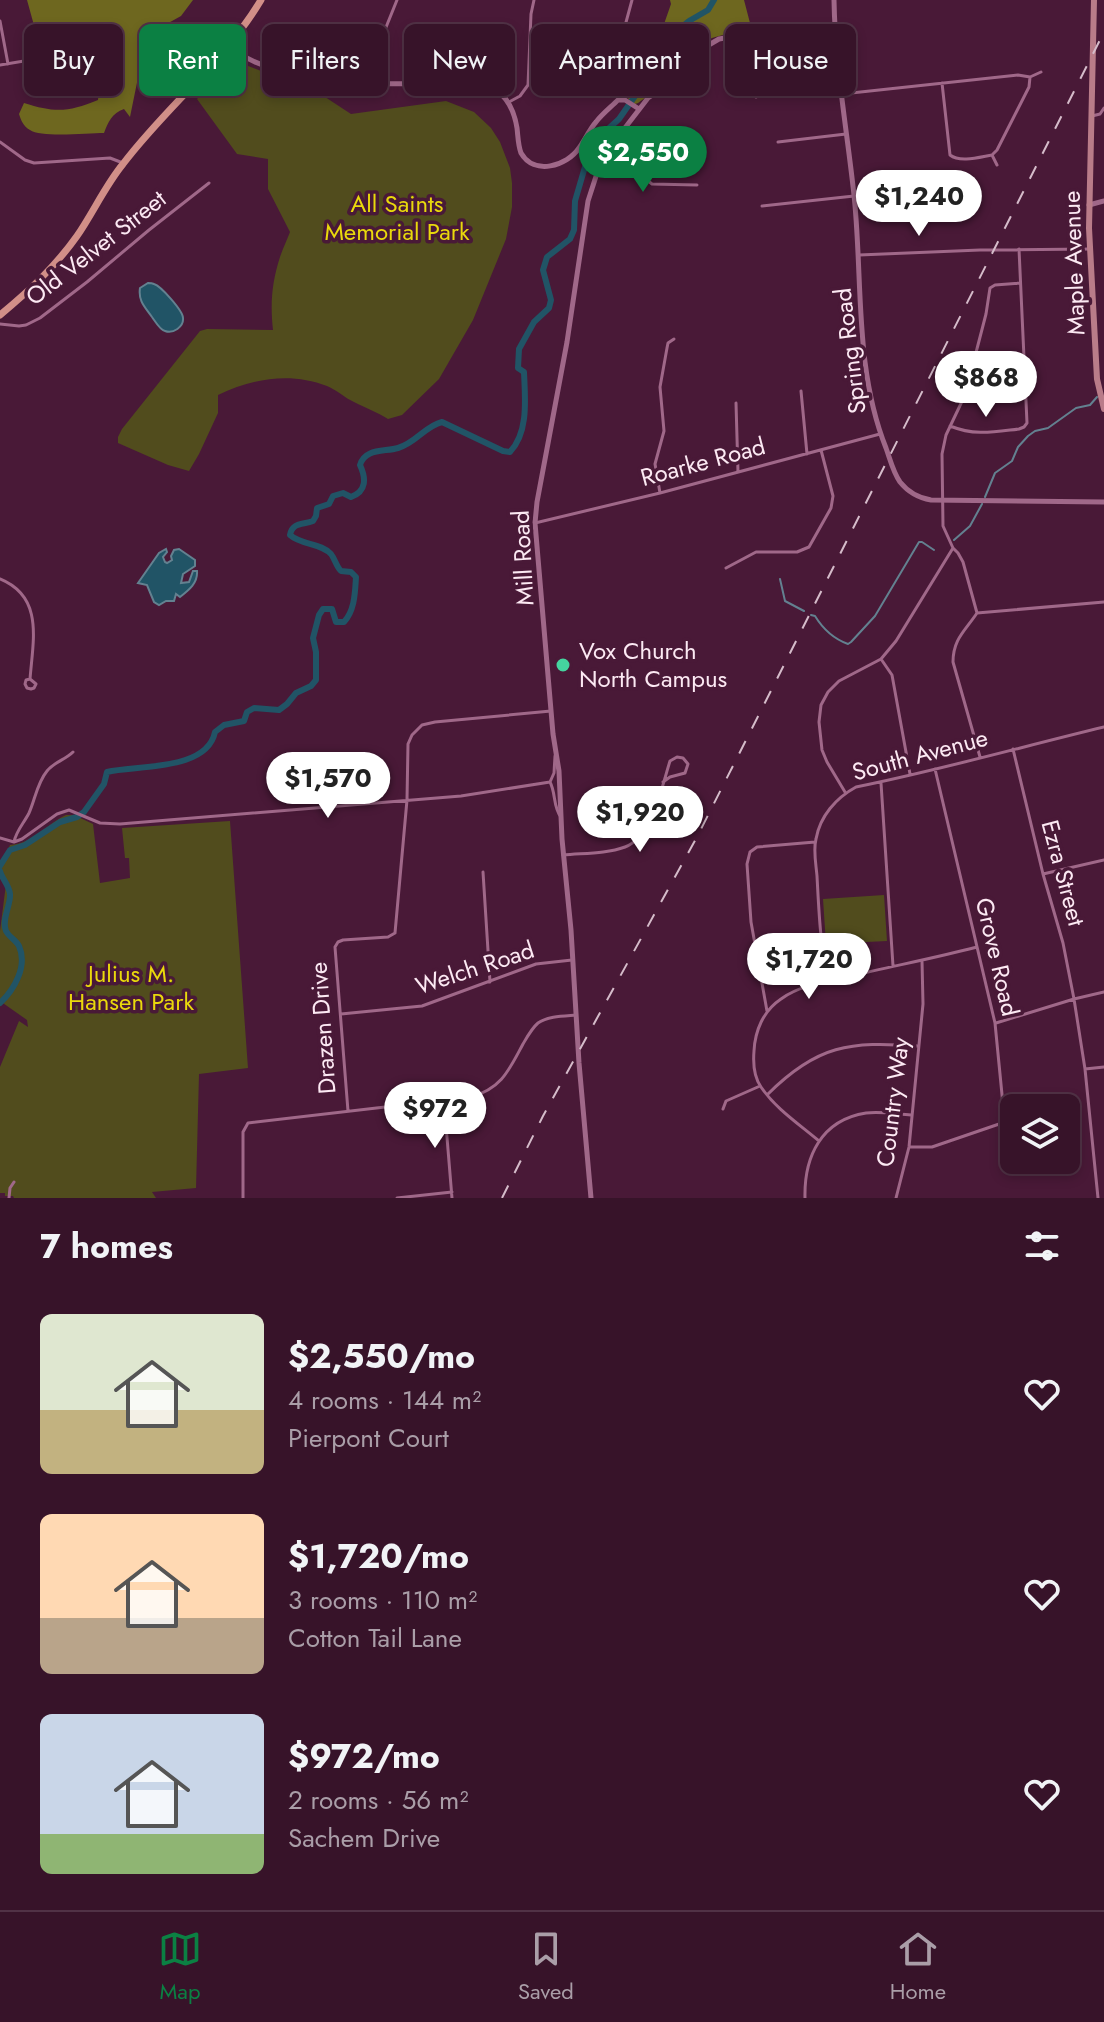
<!DOCTYPE html>
<meta charset="utf-8">
<style>
:root{--surface:#371329;--page:#422035;--text:#f1f3f6;--muted:#aa9ea8;--line:#513246;--accent:#0b8043}
body{margin:0;font-family:Jost,sans-serif;background:var(--page);color:var(--text);height:100vh;display:flex;flex-direction:column;font-size:30px;white-space:nowrap}
*{box-sizing:border-box;margin:0}
p{font-size:26px;color:var(--muted)}
.icon{flex:none;width:44px;height:44px;fill:none;stroke:currentColor;stroke-width:2;stroke-linecap:round;stroke-linejoin:round}
.map{position:relative;height:1198px;overflow:hidden}
.side{display:flex;flex-direction:column;background:var(--surface);flex:1}
.side>*{flex:none}
.hud{position:absolute;left:24px;top:24px;width:1056px;height:72px;display:flex;gap:16px}
.controls{position:absolute;left:1000px;top:1094px;display:grid;gap:16px}
.controls a{display:grid;place-items:center;width:80px;height:80px;border-radius:12px;background:var(--surface);box-shadow:0 4px 12px #0003,0 0 0 2px var(--line);font-size:40px}
.price{position:absolute;translate:-50% -68px;padding:0 18px;border-radius:28px;background:#fff;color:#222;font-size:26px;line-height:52px;filter:drop-shadow(0 2px 4px #0008)}
.price::after{content:'';position:absolute;left:50%;top:48px;width:24px;height:18px;margin-left:-12px;background:inherit;clip-path:polygon(0 0,100% 0,50% 100%)}
.price.on{background:var(--accent);color:#fff}
ul{padding:0;list-style:none}
li{display:flex;align-items:center;gap:24px;height:200px;padding:0 40px}
li span{display:grid;place-items:center;flex:none;width:224px;height:160px;border-radius:12px;color:#555}
li>.icon{margin-inline-start:auto}
span .icon{width:96px;height:96px;fill:#fffc;stroke-width:1}
li b{font-size:34px}
h2{display:flex;justify-content:space-between;align-items:center;height:96px;padding:0 40px;font-size:34px}
.chip{padding:0 28px;border-radius:12px;background:var(--surface);box-shadow:0 4px 12px #0003,0 0 0 2px var(--line);font-size:28px;line-height:72px}
.chip.on{background:var(--accent);color:#fff}
.tab-bar{display:flex;justify-content:space-around;align-items:center;height:112px;border-top:2px solid var(--line);background:var(--surface);font-size:22px;color:var(--muted)}
.tab-bar a{display:grid;justify-items:center;gap:4px}
.tab-bar .on{color:var(--accent)}
.map>svg:first-child{display:block}
</style>
<div class="map">
<svg width="1104" height="1198" viewBox="0 0 1104 1198">
<rect width="100%" height="100%" fill="#491937"/>
<path fill="#514c1d" d="M235,61L319,93L351,114L446,101L474,112L491,128L500,142L510,168L512,183V207L506,239L473,320L439,379L402,415L388,419C377,412 366,408 354,402C345,398 337,390 327,386C291,372 253,378 218,395V413L199,454L189,471L168,465L118,443V437L122,429L200,331L207,329L273,330C270,303 272,282 280,257C283,248 287,240 290,232L268,189V159L237,154L197,99Z
M66,815H74L93,824L100,883L130,878L129,858H125L122,828L230,821L248,1068L199,1074L196,1188L152,1192L156,1198H14L13,1196H5V1193H0V1067L19,1021L28,1027L27,1020L0,1001V931L6,884L0,873V869L10,845C32,844 47,824 66,815Z
M884,895L887,941L826,944L823,899Z"/>
<path fill="#6e671f" d="M27,0H193L181,16L163,26L165,54L141,63L130,117L124,109C112,113 108,122 104,133C88,133 41,138 30,130C23,126 21,120 19,114L24,103C55,113 69,112 98,100C101,77 100,57 113,37L109,29C87,21 58,27 35,29Z
M670,0H744L750,23L755,33H730L712,38L698,46L668,81L638,103L635,104L624,95L620,75L634,66L656,47L671,4Z"/>
<path fill="#215466" stroke="#638190" stroke-width="2" d="M148,283C150,283 152,283 154,284C161,286 183,311 183,318C184,327 173,334 165,331C160,330 155,321 152,317C145,307 138,301 140,288Z
M166,549L167,552L163,557L165,562L167,563L172,560L171,556L174,550L179,549L195,560V566L183,574L181,583L189,582L193,571H197C198,583 189,590 180,597L176,594L174,601H166L159,605L154,602L147,585L138,583L159,553Z"/>
<g fill="none" stroke-linecap="round" stroke-linejoin="round">
<path stroke="#638190" stroke-width="2" d="M985,497L995,473L1012,461L1018,447L1028,436L1035,431L1048,428L1076,408L1090,405L1097,397
M954,540L970,526L982,504
M780,579L785,601L804,611
M811,615L815,616C823,629 834,639 848,644L851,642L875,616L919,542H922L934,550"/>
<path stroke="#215466" stroke-width="6" d="M0,866L10,850L25,845L60,822L77,817L84,812L104,784L107,772C138,765 207,771 215,732L224,725L244,721L247,712L254,708L279,710L287,704L296,693L311,686L316,680V652L313,638L319,615L323,609H332L336,622H344C355,610 355,592 356,577L351,572L341,571C336,566 335,559 331,554C321,543 301,545 290,535C292,522 303,525 313,521L316,516L317,508L329,504L333,496L343,493L351,497C367,491 366,478 360,465C365,448 384,452 398,448C416,443 425,426 442,422L503,451L510,452C529,432 525,398 524,372L518,368L519,349L534,322L549,308L551,300L543,270L547,257L570,239L574,230L575,201L587,160L596,140L619,119L649,76L672,56L678,30L689,21L708,10L714,0
M0,871C2,879 9,885 10,894C11,905 1,920 6,931C9,937 16,940 19,946C28,966 14,990 0,1003"/>
<path stroke="#a06889" stroke-width="3" d="M0,21L8,64
M756,37V97
M51 65a10 10 0 1 1 20 0a10 10 0 1 1-20 0Z
M0,65L42,58L52,60
M366,83L368,72L397,0
M942,83L950,155C960,163 980,157 992,155
M842,94L1018,75L1030,77L1041,72
M620,99L619,83L615,63L632,0
M509,102L520,96L528,85L531,14L534,0
M1092,116L1100,114L1104,108
M0,142L25,160L34,163L110,158L123,163
M778,142L846,134
M611,146L634,164L647,180L652,184L697,185
M997,165L992,155L997,150L1029,87L1030,77
M762,206L854,196
M859,255L980,250L1090,249
M1020,283L995,285L990,288L986,314L965,395L946,435L942,454L943,526L953,548L958,553L963,562L977,613L1104,602
M0,324L19,326L26,325L40,318L87,282L149,230L209,183
M801,391L807,454
M736,403L738,472
M950,426C975,436 993,432 1019,429L1024,427L1027,423L1019,249
M660,493L655,464L664,431L660,387L667,348L668,343L674,339
M535,523L660,493L880,434
M726,568L756,552H797L809,547L831,508L833,496L821,450
M0,579C44,597 33,640 30,679L26,680L25,684L27,688L31,689L34,688L36,684L30,679
M977,613C965,631 953,639 953,662L980,757
M881,659L892,675L910,774
M1013,749L1043,874L1063,943L1074,999L1085,1069L1098,1198
M935,769L995,1023L1008,1156
M550,782L554,773L555,756
M881,783L893,966
M845,792L827,762L822,750L819,722L821,705L828,692L839,681L881,659L896,641L953,548
M0,838L14,842L22,839L57,814L69,810L100,823L120,824L461,796L550,782C556,793 553,808 561,817
M14,842C16,831 24,823 29,813C35,800 37,783 47,771C54,762 65,760 73,752
M563,855C583,853 606,854 625,847C652,837 662,786 670,761L677,757L683,758L688,764L685,773L670,777L663,782
M483,872L490,982
M1043,874L1104,860
M829,981C820,947 819,912 817,876C816,864 813,850 816,839C820,816 836,798 856,787C940,770 1021,747 1104,727
M767,1011L751,922L747,864L750,852L757,847L815,842
M341,1014L422,1006L536,964L572,960
M996,1023L1074,999L1104,992
M1085,1069L1104,1067
M768,1094C817,1045 850,1041 917,1046
M444,1101L452,1198
M723,1109L726,1101L760,1086
M348,1111L335,947L338,942L343,940L388,937L395,933L407,800L408,744L412,735L422,725L435,722L551,711
M819,1141C799,1124 776,1109 761,1087C754,1077 753,1063 754,1051C755,1031 763,1011 781,999C800,985 828,981 851,976C893,966 935,958 977,947
M909,1147H932L1005,1122
M9,1198L10,1188L14,1182
M243,1198V1132L248,1123L471,1097C502,1088 509,1070 523,1044C527,1037 532,1028 538,1023C548,1016 564,1016 576,1015
M397,1198L452,1192
M805,1198C804,1157 821,1120 866,1113C880,1111 896,1114 911,1115
M896,1198L909,1147L923,1004L922,961"/>
<path stroke="#a06889" stroke-width="5" d="M834,0C835,65 847,130 854,195C863,279 854,368 886,448C890,459 893,472 900,482C908,492 919,498 931,500L1104,502
M228,47C301,96 392,82 475,82C501,86 513,103 517,128C518,136 518,145 521,153C534,176 567,166 579,148C585,140 589,130 596,122C602,114 611,107 618,100H625L639,109
M1089,205L1104,201
M591,1198L579,1063L571,930L562,839L559,771L553,734L535,523L537,502L567,342L588,201L600,164L611,146L648,98L674,81L707,46L719,39L731,37H835"/>
<path stroke="#b97c89" stroke-width="6" d="M1094,0L1089,228L1097,379L1104,409"/>
<path stroke="#d28f88" stroke-width="7" d="M0,315C29,291 55,267 77,236C93,213 105,186 123,164C166,107 224,62 261,0"/>
<path stroke="#d5bcca" stroke-width="2" stroke-dasharray="14 14" stroke-linecap="butt" d="M502,1198L543,1116L697,837L1104,32"/>
</g>
<circle fill="#45d49f" stroke="#491937" stroke-width="3" cx="563" cy="665" r="8"/>
<g text-anchor="middle" stroke-width="7" stroke-linejoin="round" paint-order="stroke">
<g font-size="24" fill="#e9d90c" stroke="#491937">
<text x="397" y="212">All Saints<tspan x="397" dy="28">Memorial Park</tspan></text>
<text x="131" y="982">Julius M.<tspan x="131" dy="28">Hansen Park</tspan></text>
</g>
<g font-size="24" fill="#fce9f3" stroke="#491937">
<text transform="translate(96 248) rotate(-38)" y="8">Old Velvet Street</text>
<text transform="translate(1074 263) rotate(-92)" y="8">Maple Avenue</text>
<text transform="translate(850 351) rotate(-97)" y="8">Spring Road</text>
<text transform="translate(703 462) rotate(-15)" y="8">Roarke Road</text>
<text transform="translate(523 558) rotate(-93)" y="8">Mill Road</text>
<text transform="translate(920 755) rotate(-15)" y="8">South Avenue</text>
<text transform="translate(1063 873) rotate(75)" y="8">Ezra Street</text>
<text transform="translate(997 957) rotate(77)" y="8">Grove Road</text>
<text transform="translate(475 968) rotate(-18)" y="8">Welch Road</text>
<text transform="translate(323 1028) rotate(-94)" y="8">Drazen Drive</text>
<text transform="translate(893 1102) rotate(-83)" y="8">Country Way</text>
</g>
<g font-size="24" fill="#fce9f3" stroke="#491937" text-anchor="start">
<text x="579" y="659">Vox Church<tspan x="579" dy="28">North Campus</tspan></text>
</g>
</g>
</svg>
<div class="controls">
<a><svg class="icon" aria-label="layers" viewBox="0 0 24 24"><path d="M12 4l9 5-9 5-9-5zM3 14l9 5 9-5"/></svg></a>
</div>
<b class="price on" style="left:643px;top:194px">$2,550</b>
<b class="price" style="left:919px;top:238px">$1,240</b>
<b class="price" style="left:986px;top:419px">$868</b>
<b class="price" style="left:328px;top:820px">$1,570</b>
<b class="price" style="left:640px;top:854px">$1,920</b>
<b class="price" style="left:809px;top:1001px">$1,720</b>
<b class="price" style="left:435px;top:1150px">$972</b>
<div class="hud">
<a class="chip">Buy</a>
<a class="chip on">Rent</a>
<a class="chip">Filters</a>
<a class="chip">New</a>
<a class="chip">Apartment</a>
<a class="chip">House</a>
</div>
</div>
<section class="side">
<h2>7 homes<svg class="icon" aria-label="filters" viewBox="0 0 24 24"><path d="M4 7h16M4 17h16"/><circle cx="9" cy="7" r="2"/><circle cx="15" cy="17" r="2"/></svg></h2>
<ul>
<li><span style="background:linear-gradient(#dfe7d0 60%,#c2b280 0)"><svg class="icon" aria-label="home" viewBox="0 0 24 24"><path d="M3 11l9-7 9 7M6 9v11h12V9"/></svg></span><div><b>$2,550/mo</b><p>4 rooms · 144 m²</p><p>Pierpont Court</p></div><svg class="icon" aria-label="heart" viewBox="0 0 24 24"><path d="M12 20l-8-8c-3-5 5-10 8-4 3-6 11-1 8 4z"/></svg></li>
<li><span style="background:linear-gradient(#ffd9b3 65%,#b9a48a 0)"><svg class="icon" aria-label="home" viewBox="0 0 24 24"><path d="M3 11l9-7 9 7M6 9v11h12V9"/></svg></span><div><b>$1,720/mo</b><p>3 rooms · 110 m²</p><p>Cotton Tail Lane</p></div><svg class="icon" aria-label="heart" viewBox="0 0 24 24"><path d="M12 20l-8-8c-3-5 5-10 8-4 3-6 11-1 8 4z"/></svg></li>
<li><span style="background:linear-gradient(#c9d6e8 75%,#8fb573 0)"><svg class="icon" aria-label="home" viewBox="0 0 24 24"><path d="M3 11l9-7 9 7M6 9v11h12V9"/></svg></span><div><b>$972/mo</b><p>2 rooms · 56 m²</p><p>Sachem Drive</p></div><svg class="icon" aria-label="heart" viewBox="0 0 24 24"><path d="M12 20l-8-8c-3-5 5-10 8-4 3-6 11-1 8 4z"/></svg></li>
</ul>
</section>
<nav class="tab-bar">
<a class="on"><svg class="icon" aria-label="map" viewBox="0 0 24 24"><path d="M3 6l6-2 6 2 6-2v14l-6 2-6-2-6 2zM9 4v14M15 6v14"/></svg>Map</a>
<a><svg class="icon" aria-label="saved" viewBox="0 0 24 24"><path d="M7 4h10v16l-5-4-5 4z"/></svg>Saved</a>
<a><svg class="icon" aria-label="home" viewBox="0 0 24 24"><path d="M3 11l9-7 9 7M6 9v11h12V9"/></svg>Home</a>
</nav>
